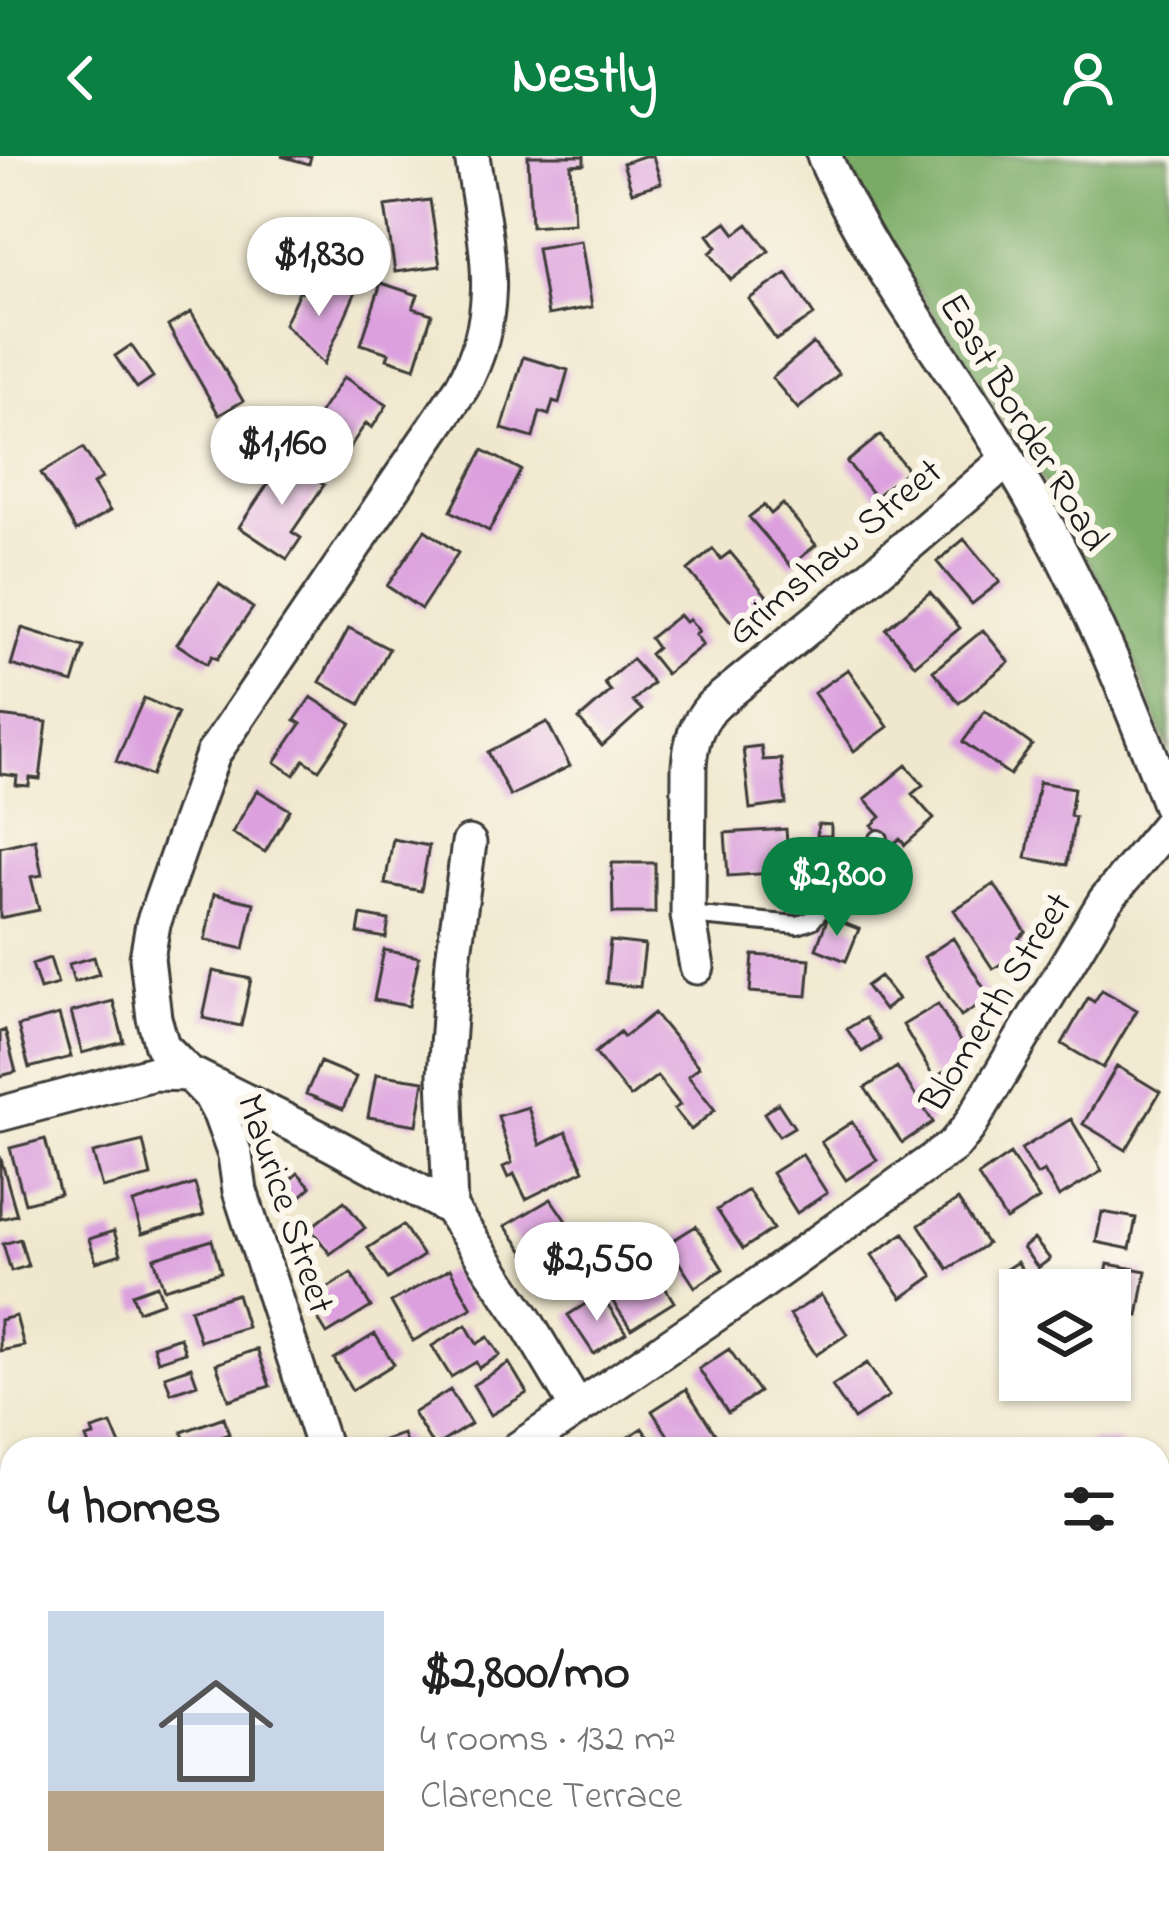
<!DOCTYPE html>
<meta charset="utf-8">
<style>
:root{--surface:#fff;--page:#f6f6f6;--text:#222;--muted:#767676;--line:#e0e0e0;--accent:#0b8043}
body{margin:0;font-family:"Indie Flower",sans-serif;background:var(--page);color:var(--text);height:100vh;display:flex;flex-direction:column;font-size:45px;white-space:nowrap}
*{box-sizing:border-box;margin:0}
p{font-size:39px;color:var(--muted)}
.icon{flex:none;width:66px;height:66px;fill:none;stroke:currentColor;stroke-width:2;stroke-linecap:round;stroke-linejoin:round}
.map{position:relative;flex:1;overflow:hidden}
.panel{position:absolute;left:0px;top:1281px;width:1170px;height:468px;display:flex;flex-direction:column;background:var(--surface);border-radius:36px 36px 0 0;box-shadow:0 3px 9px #0004}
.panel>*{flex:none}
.controls{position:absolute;left:999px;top:1113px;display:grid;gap:24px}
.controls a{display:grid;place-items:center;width:132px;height:132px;border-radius:0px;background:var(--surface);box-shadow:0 3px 9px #0004;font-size:60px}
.price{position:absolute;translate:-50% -102px;padding:0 27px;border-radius:42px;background:#fff;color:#222;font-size:39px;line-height:78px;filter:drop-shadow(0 3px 6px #0008)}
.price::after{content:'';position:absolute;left:50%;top:72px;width:36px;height:27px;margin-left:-18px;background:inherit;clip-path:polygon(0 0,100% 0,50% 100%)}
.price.on{background:var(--accent);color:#fff}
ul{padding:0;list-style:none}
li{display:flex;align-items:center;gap:36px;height:300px;padding:0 48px}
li+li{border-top:3px solid var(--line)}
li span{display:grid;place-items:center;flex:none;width:336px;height:240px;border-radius:0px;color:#555}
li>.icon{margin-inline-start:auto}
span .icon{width:144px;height:144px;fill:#fffc;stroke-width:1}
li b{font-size:51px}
h2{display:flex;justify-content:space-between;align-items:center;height:144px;padding:0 48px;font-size:51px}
header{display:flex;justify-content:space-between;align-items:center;height:156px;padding:0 48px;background:var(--accent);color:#fff;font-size:54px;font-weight:700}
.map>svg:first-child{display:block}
</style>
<header><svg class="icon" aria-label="back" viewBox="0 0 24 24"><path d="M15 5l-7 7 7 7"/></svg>Nestly<svg class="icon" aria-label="person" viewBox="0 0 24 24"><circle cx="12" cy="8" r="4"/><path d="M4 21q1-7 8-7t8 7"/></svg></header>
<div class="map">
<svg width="1169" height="1749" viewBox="0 0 1169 1749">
<rect width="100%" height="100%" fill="#fbf7ec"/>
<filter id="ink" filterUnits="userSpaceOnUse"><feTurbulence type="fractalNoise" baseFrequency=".00833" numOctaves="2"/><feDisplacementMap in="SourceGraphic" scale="24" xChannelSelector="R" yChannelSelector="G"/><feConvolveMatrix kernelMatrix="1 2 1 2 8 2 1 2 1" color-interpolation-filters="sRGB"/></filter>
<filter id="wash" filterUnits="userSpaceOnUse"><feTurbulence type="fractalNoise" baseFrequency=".004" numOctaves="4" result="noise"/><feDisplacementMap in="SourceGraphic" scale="48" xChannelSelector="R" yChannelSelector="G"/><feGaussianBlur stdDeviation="2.7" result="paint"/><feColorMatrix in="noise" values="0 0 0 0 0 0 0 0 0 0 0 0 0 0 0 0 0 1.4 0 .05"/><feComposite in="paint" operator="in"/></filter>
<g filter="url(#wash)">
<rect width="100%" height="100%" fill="#f0e8ce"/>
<path fill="#7aab66" stroke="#4b6441" stroke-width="3" d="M841,0H1169V597L1128,489L1103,432L1047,331L1025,301L996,251L877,74Z"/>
<g id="blocks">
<path fill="#dca0de" d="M281,0H311L309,8Z
M528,0H584V8L571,9L574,67L531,70Z
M644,0H653L661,27L632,36L623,7Z
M430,44L440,110L395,116L385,50Z
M726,66L735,78L748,68L769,95L731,124L710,97L717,91L708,79Z
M581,85L592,151L548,159L537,92Z
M787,117L814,159L776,184L749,143Z
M381,127L418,139L413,152L432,158L415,212L387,203L389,197L361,188Z
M357,133L324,208L284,168L299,136Z
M191,156L243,245L219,259L168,170Z
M813,187L839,218L798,253L772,222Z
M131,189L153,221L137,232L115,200Z
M523,201L568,214L559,247L553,245L549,259L540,256L533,282L502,273Z
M344,221L387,249L372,272L366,267L348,294L311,270Z
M880,279L908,314L875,341L847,306Z
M83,292L102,322L93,328L110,355L76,375L41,317Z
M483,294L521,314L489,375L451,355Z
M285,302L324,329L292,376L301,382L287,403L239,371Z
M783,348L816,389L791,410L749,361L764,349L771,358Z
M425,374L458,397L421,453L387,430Z
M964,383L1000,426L972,448L937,406Z
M713,393L721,403L730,396L767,440L754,451L759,457L738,474L688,414Z
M219,428L253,452L217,503L212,500L207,508L177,488Z
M930,436L960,472L915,509L886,473Z
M679,459L685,466L689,463L699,475L695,478L703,489L666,518L650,498L657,492L650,482Z
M22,472L84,491L73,527L11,509Z
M349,472L389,493L360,548L320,526Z
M983,474L1009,506L959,547L933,515Z
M632,503L653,527L633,545L642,554L602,590L579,563L611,535L604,527Z
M848,513L888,571L854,595L814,537Z
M311,541L351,567L319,614L304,604L294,619L275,606L301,568L295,564Z
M144,542L178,557L151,620L116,605Z
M985,555L1032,589L1010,619L963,586Z
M0,560L47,566L40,623L30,622L29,630L16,629L17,620L0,618Z
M547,566L570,610L510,640L488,596Z
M761,590L763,604L781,603L786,648L750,653L743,592Z
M906,609L923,629L912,638L934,663L905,689L900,683L891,690L872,669L881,661L865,643Z
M1039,626L1074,632L1070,660L1075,661L1067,709L1026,702Z
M257,634L290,654L265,696L232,677Z
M818,668L831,669V680H817Z
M786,673L789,716L728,720L725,677Z
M35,683L42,719L31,721L39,754L0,762V691Z
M393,683L429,690L421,735L385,728Z
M612,707H655V757H613Z
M994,728L1026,776L1019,782L1026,792L993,813L954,754Z
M214,738L254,747L244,793L205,784Z
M361,759L389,764L386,782L358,777Z
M828,761L859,773L846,805L816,793Z
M953,782L990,842L961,860L924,801Z
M610,785L645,789L640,831L606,827Z
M384,794L419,801L409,850L374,844Z
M753,799L810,803L807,840L750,836Z
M94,801L99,818L74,826L69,808Z
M50,802L58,828L40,833L32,808Z
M213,815L251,823L241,870L203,862Z
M880,820L898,843L884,854L866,830Z
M1102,834L1137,854L1103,912L1062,888L1088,842L1094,846Z
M113,845L124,886L82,897L71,856Z
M938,848L969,901L934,922L903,869Z
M654,857L699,911L688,920L715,954L691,974L674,953L680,949L657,920L630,941L595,897L620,876L624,881Z
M59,859L71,901L29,912L18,870Z
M865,862L880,884L862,896L847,873Z
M5,874L16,916L0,920V876Z
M320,906L356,921L343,953L306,938Z
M1117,910L1160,936L1126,994L1083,968Z
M897,911L933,966L902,987L865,932Z
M376,918L424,925L417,969L368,961Z
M778,947L794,971L779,980L764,957Z
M528,951L540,989L566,976L584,1014L526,1043L514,1018L508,1022L503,1011L512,1007L498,960Z
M1071,963L1102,1015L1059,1041L1044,1015L1037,1019L1021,993Z
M852,966L877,1004L846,1024L821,986Z
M45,983L60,1038L25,1047L10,992Z
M143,985L151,1020L102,1032L93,997Z
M802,998L827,1037L797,1057L772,1017Z
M1010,998L1039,1043L1006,1064L978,1020Z
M0,1000L17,1059L0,1063Z
M298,1017L311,1031L291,1049L278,1035Z
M195,1028L204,1059L142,1078L133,1047Z
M748,1034L773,1073L743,1093L717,1054Z
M551,1043L566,1065L555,1072L561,1081L552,1087L559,1097L536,1112L505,1070Z
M958,1044L987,1088L948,1113L919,1069Z
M344,1045L365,1072L330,1098L310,1072Z
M1102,1056L1136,1062L1130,1093L1096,1086Z
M403,1069L423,1100L388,1123L368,1092Z
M696,1070L723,1113L695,1131L667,1088Z
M114,1075L121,1098L96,1106L89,1083Z
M904,1077L933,1120L902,1142L872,1099Z
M20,1083L28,1110L11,1115L3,1088Z
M1034,1083L1050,1103L1038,1112L1023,1092Z
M212,1084L221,1116L164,1133L154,1102Z
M1017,1106L1032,1129L1024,1134H1018L1005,1114Z
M1108,1108L1146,1115L1138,1160L1110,1155V1134H1103Z
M450,1113L472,1152L413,1185L391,1146Z
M655,1115L674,1146L631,1173L606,1135L625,1124L630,1131Z
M351,1117L371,1151L327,1178L307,1145Z
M157,1129L163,1146L138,1155L132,1138Z
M237,1138L247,1171L200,1185L190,1153Z
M601,1138L626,1177L594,1198L568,1159Z
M821,1139L847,1178L816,1199L790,1159Z
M16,1160L24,1190L0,1195V1164Z
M466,1169L477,1188L488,1181L500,1199L479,1212L476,1206L451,1221L432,1190Z
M375,1178L394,1208L352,1234L334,1203Z
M180,1181L185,1196L158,1205L153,1190Z
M1110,1187L1131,1190L1123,1238L1085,1231L1086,1224H1110Z
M257,1193L270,1230L229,1244L216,1208Z
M729,1193L759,1236L728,1257L699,1213Z
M509,1207L527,1237L491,1259L473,1229Z
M867,1207L889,1240L854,1263L832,1230Z
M191,1211L197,1228L171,1237L165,1220Z
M686,1233L725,1293H677L652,1255Z
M450,1234L471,1268L434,1291L413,1257Z
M224,1261L229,1278L187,1292L182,1276Z
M111,1268L121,1292L90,1293L86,1282L94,1280L92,1274Z
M642,1272L656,1293H610Z
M403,1278L408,1293H359V1292Z
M1089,1286H1119V1293H1089Z
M12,1343V1384L0,1387V1345Z
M12,1400V1439L0,1443V1404Z
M1158,1467L1169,1490V1501L1158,1506Z
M1169,1526V1565L1158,1573V1534Z
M104,1737H126L129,1749H60Z
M900,1737H937L935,1749L898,1745Z"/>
</g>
</g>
<g filter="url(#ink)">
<use href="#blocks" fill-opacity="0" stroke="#3c3b37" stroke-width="3"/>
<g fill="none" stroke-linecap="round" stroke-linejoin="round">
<defs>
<path id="lane" d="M688,759L798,769L812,764L879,683"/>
<path id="street" d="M824,0C872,110 948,204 1010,306C1076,413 1125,530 1169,648
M697,811L688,759L689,610C691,584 696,569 712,550L875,417L1008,303
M0,958L154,917L191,918L332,988L450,1052L525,1164L577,1251
M450,1052L445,918L453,804L469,687
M324,1293L240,1035L235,999L220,958L210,939L162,890L154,862L147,802L153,768L213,598L462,231C506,152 485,84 472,0
M518,1293L757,1130L954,989L968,972L1105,745L1169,668
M1158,1350L1169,1347
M0,1544L12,1541
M1158,1718L1169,1710
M973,1749L978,1737
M1111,1749L1130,1737"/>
</defs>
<use href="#lane" stroke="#3c3b37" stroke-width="22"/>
<use href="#street" stroke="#3c3b37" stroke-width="39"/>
<use href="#lane" stroke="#fff" stroke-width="16"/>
<use href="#street" stroke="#fff" stroke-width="33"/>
</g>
</g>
<g text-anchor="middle" stroke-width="12" stroke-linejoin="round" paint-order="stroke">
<g font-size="39" fill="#1c1c1c" stroke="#fbf7ec">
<text transform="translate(1026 265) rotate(59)" y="14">East Border Road</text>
<text transform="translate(833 394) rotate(-40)" y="14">Grimshaw Street</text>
<text transform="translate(994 845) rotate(-58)" y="14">Blomerth Street</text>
<text transform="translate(288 1047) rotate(71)" y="14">Maurice Street</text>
</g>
</g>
</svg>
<div class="controls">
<a><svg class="icon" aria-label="layers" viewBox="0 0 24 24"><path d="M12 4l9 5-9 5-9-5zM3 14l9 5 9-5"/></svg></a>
</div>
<b class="price" style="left:319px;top:163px">$1,830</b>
<b class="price" style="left:282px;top:352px">$1,160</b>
<b class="price on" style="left:837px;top:783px">$2,800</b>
<b class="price" style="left:597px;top:1168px">$2,550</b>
<section class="panel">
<h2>4 homes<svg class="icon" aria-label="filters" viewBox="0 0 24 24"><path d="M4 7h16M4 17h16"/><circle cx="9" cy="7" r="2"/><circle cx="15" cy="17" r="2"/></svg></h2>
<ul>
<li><span style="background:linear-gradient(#c9d6e8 75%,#b9a48a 0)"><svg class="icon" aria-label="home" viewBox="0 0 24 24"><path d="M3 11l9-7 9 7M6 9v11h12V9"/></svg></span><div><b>$2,800/mo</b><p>4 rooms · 132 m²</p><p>Clarence Terrace</p></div></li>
</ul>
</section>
</div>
